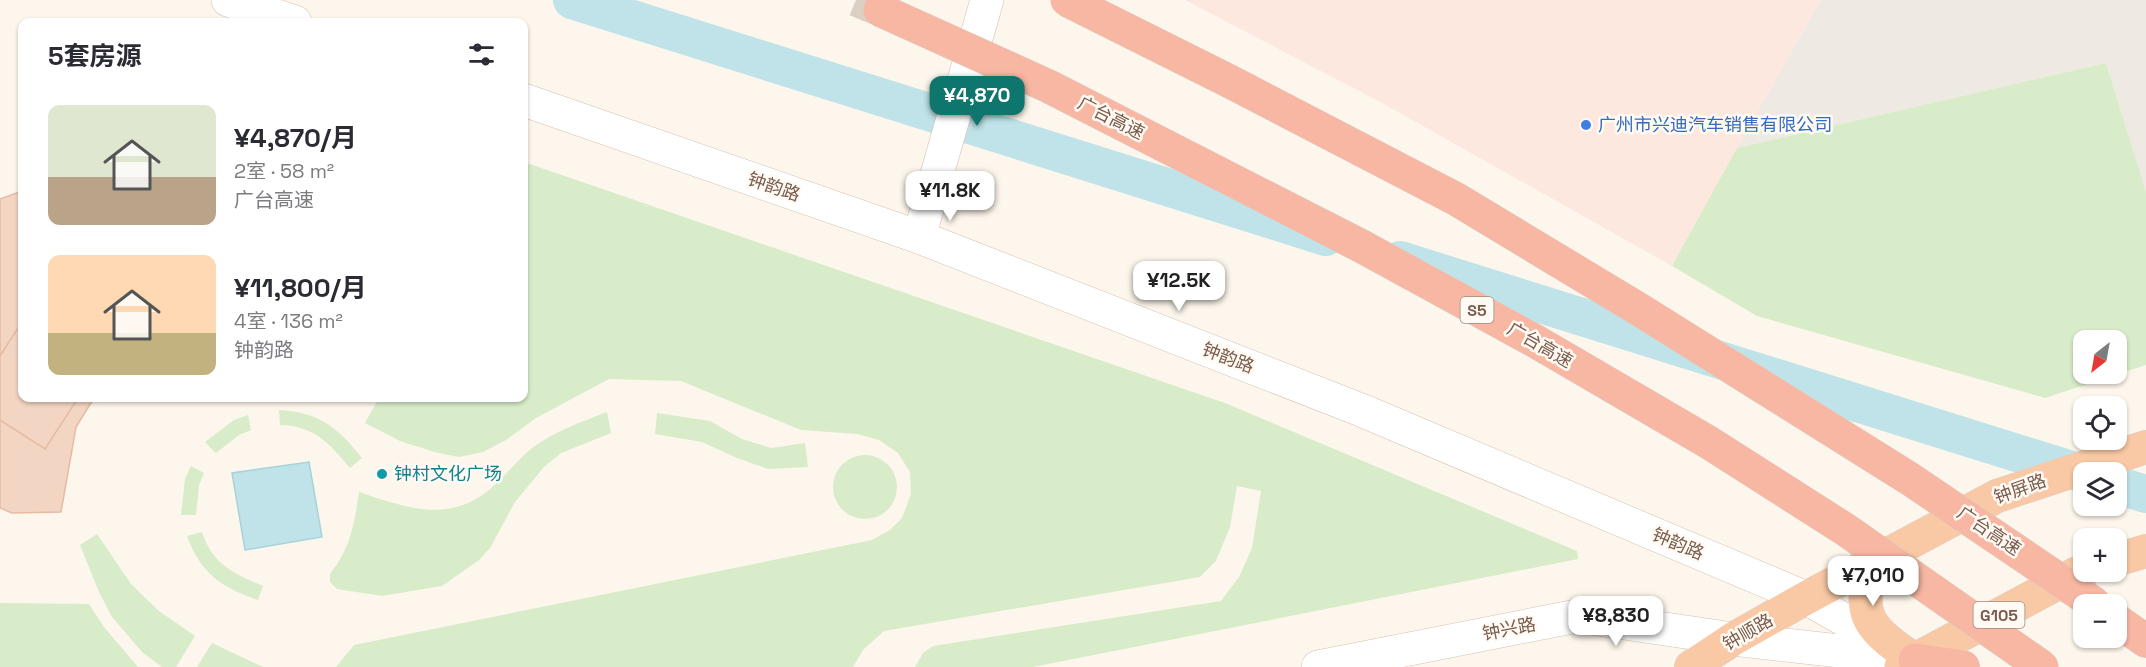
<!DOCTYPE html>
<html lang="zh">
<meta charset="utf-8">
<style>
:root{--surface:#fff;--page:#f7f7f7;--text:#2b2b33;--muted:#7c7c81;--accent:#0f766e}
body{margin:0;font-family:"Space Grotesk","Noto Sans SC",sans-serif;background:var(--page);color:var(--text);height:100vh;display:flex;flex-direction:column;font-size:22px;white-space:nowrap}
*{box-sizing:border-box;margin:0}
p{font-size:20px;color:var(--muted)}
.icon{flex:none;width:33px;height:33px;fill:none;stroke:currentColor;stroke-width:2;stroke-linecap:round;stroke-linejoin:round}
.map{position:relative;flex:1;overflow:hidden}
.drawer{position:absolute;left:18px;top:18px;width:510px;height:384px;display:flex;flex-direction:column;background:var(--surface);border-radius:12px;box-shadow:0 2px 4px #0004}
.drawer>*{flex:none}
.needle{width:39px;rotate:211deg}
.tools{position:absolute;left:2073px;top:330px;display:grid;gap:12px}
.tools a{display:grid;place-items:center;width:54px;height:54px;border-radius:12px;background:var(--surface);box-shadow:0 2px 4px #0004;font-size:30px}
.price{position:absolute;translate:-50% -51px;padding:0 14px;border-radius:12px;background:#fff;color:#222;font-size:20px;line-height:39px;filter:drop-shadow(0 2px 3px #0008)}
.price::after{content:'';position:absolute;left:50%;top:36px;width:18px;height:14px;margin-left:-9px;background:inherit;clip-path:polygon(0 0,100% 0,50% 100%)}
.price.active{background:var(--accent);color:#fff}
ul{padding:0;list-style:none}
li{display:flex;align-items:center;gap:18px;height:150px;padding:0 30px}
li span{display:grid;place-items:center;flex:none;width:168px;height:120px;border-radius:12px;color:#555}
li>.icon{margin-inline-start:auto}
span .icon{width:72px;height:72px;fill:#fffc;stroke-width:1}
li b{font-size:26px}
h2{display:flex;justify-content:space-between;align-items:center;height:72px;padding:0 30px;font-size:26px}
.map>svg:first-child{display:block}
</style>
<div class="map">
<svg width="2146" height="667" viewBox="0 0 2146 667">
<rect width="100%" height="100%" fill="#fdf6ec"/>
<path fill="#fde8e0" d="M1185,0H1821L1672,266L1382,103Z"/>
<path fill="#efe9e4" d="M1821,0H2146V192L2106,63L1737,148Z"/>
<path fill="#d8ecc9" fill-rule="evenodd" d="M2106,63L2146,192V365L2045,398L1757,316L1672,266L1737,148ZM2084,340H2116V374H2084Z
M524,162L1225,403L1577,551L1578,559L1033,667H915L923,653L933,646L1221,601L1239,577L1252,548L1261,491L1237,486L1230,527L1216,561L1200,577L884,631L863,650L853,667H336L354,645L872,540L890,530L902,518L911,494L910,472L898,453L879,440L857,434L801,430L681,381L609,379L536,418L506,440L483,452L459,457L438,453L400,441L365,423L379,398H524Z
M279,410C320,412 338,428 362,458L350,468C329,443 315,426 280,425Z
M607,412L611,433L561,453L544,467L515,502L490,548L479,560L442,586L382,596L337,589L330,582V574C351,547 354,525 359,492C405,507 447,524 489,490C505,477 517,460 532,448C555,431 581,422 607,412Z
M657,413L710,421L742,439L771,448L805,443L808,467L768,469L737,458L702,442L655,434Z
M248,415L251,430L239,435L216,453L205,442L234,420Z
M833 487a32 32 0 1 1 64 0a32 32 0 1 1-64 0Z
M191,466L204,473L199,485L196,515H181L185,479Z
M202,532C213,565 233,573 263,586L258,600C221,587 201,574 187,536Z
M97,534L131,584L159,611L195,636L176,667H162L142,652L112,617L99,592L80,545Z
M0,603L89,604L104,627L138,667H0Z
M212,643L263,667H197Z"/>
<path fill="#bfe3e8" stroke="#a5d3da" stroke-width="1.5" d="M309,462L322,537L245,550L232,473Z"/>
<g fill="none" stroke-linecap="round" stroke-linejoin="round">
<path stroke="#bfe3e8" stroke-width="38" d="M572,0L1326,237
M1400,260L2084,474
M2116,485L2146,494"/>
</g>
<path fill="#f3d5c3" stroke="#e6bba3" stroke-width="1.5" d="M22,191V398H94L76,427L61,512L12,513L0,508V199Z
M22,322V398H78L45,449L0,420V356Z"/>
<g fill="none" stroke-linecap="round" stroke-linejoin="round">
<path stroke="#dcd0c4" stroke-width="33" stroke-dasharray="33 16" stroke-linecap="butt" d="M856,0L880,10"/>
<defs>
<path id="tertiary" d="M919,237L987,0"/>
<path id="secondary" d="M228,0L295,22
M524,100L919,237L1361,410L1806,598L1894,648
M1318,667L1577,616L1733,639L1902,658"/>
<path id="trunk" d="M2116,560L2146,551
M1878,561C1849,613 1873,632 1915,660
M1691,667L1733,639L1806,598L1997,496L2146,447
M1901,667L2075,574L2084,571"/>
<path id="motorway" d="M2116,620L2146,641
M1915,660L1963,667"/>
</defs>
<use href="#tertiary" stroke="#d1beb0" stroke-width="34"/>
<use href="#secondary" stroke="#d6c0b0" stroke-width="34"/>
<use href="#trunk" stroke="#dad1cd" stroke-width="34"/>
<use href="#motorway" stroke="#dad1cd" stroke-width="34"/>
<use href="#tertiary" stroke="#fff" stroke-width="33"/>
<use href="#secondary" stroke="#fff" stroke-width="33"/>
<use href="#trunk" stroke="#f9c8a4" stroke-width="33"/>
<use href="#motorway" stroke="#f7b7a3" stroke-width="33"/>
<defs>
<path id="motorway-bridge" d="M1067,0L1229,81L1456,199L1640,310L1910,479L2095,604
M880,10L1048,86L1363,247L1535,341L1708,442L1846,530L2042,667"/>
</defs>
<use href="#motorway-bridge" stroke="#dad1cd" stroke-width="34" stroke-linecap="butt"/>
<use href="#motorway-bridge" stroke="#f7b7a3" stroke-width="33"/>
</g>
<circle fill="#3f7fe0" stroke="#fffaf3" stroke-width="2" cx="1586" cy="125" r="6"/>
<circle fill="#0f9aa8" stroke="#fffaf3" stroke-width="2" cx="382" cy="474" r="6"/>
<g text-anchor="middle" stroke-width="5" stroke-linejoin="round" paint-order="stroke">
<g fill="#fffaf3" stroke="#a28b7f" stroke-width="1.5">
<rect x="1460.5" y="297" width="33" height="26" rx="4.5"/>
<rect x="1973.5" y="602" width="51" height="26" rx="4.5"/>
</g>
<g font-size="16" font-weight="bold" fill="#7a5c4d">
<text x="1477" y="316">S5</text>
<text x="1999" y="621">G105</text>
</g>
<g font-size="18" fill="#7a5c4d" stroke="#fffaf3">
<text transform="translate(1111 118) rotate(27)" y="6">广台高速</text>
<text transform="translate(774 187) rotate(19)" y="6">钟韵路</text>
<text transform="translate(1540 345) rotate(30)" y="6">广台高速</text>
<text transform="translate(1228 358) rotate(21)" y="6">钟韵路</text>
<text transform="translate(2020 489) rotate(-20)" y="6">钟屏路</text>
<text transform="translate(1989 531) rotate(34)" y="6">广台高速</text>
<text transform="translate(1678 544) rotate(23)" y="6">钟韵路</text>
<text transform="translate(1509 629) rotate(-11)" y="6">钟兴路</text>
<text transform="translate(1748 632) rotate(-30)" y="6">钟顺路</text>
</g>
<g font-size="18" fill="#366cbe" stroke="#fffaf3" text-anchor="start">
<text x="1598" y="131">广州市兴迪汽车销售有限公司</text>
</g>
<g font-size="18" fill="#0d838f" stroke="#fffaf3" text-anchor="start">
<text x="394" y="480">钟村文化广场</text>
</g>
</g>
</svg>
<div class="tools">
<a><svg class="needle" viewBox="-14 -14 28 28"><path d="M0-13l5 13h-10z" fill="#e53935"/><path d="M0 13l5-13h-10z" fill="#7c7c81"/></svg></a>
<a><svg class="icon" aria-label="locate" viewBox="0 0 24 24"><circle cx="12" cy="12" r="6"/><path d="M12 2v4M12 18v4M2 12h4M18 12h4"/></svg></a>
<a><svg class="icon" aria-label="layers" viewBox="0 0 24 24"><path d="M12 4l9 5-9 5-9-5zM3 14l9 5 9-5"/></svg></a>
<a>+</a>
<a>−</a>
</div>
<b class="price active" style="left:977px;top:127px">¥4,870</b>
<b class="price" style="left:950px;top:222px">¥11.8K</b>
<b class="price" style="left:1179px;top:312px">¥12.5K</b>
<b class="price" style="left:1873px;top:607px">¥7,010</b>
<b class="price" style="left:1616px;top:647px">¥8,830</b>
<section class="drawer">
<h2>5套房源<svg class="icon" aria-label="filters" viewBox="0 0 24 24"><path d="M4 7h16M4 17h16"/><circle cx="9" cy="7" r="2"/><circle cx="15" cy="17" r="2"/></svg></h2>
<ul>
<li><span style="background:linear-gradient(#dfe7d0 60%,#b9a48a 0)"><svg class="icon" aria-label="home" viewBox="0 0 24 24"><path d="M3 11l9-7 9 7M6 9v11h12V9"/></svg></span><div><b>¥4,870/月</b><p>2室 · 58 m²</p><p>广台高速</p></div></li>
<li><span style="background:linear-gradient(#ffd9b3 65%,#c2b280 0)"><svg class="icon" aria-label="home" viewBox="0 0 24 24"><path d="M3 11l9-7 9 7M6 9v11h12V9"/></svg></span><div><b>¥11,800/月</b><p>4室 · 136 m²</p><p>钟韵路</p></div></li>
</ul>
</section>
</div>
